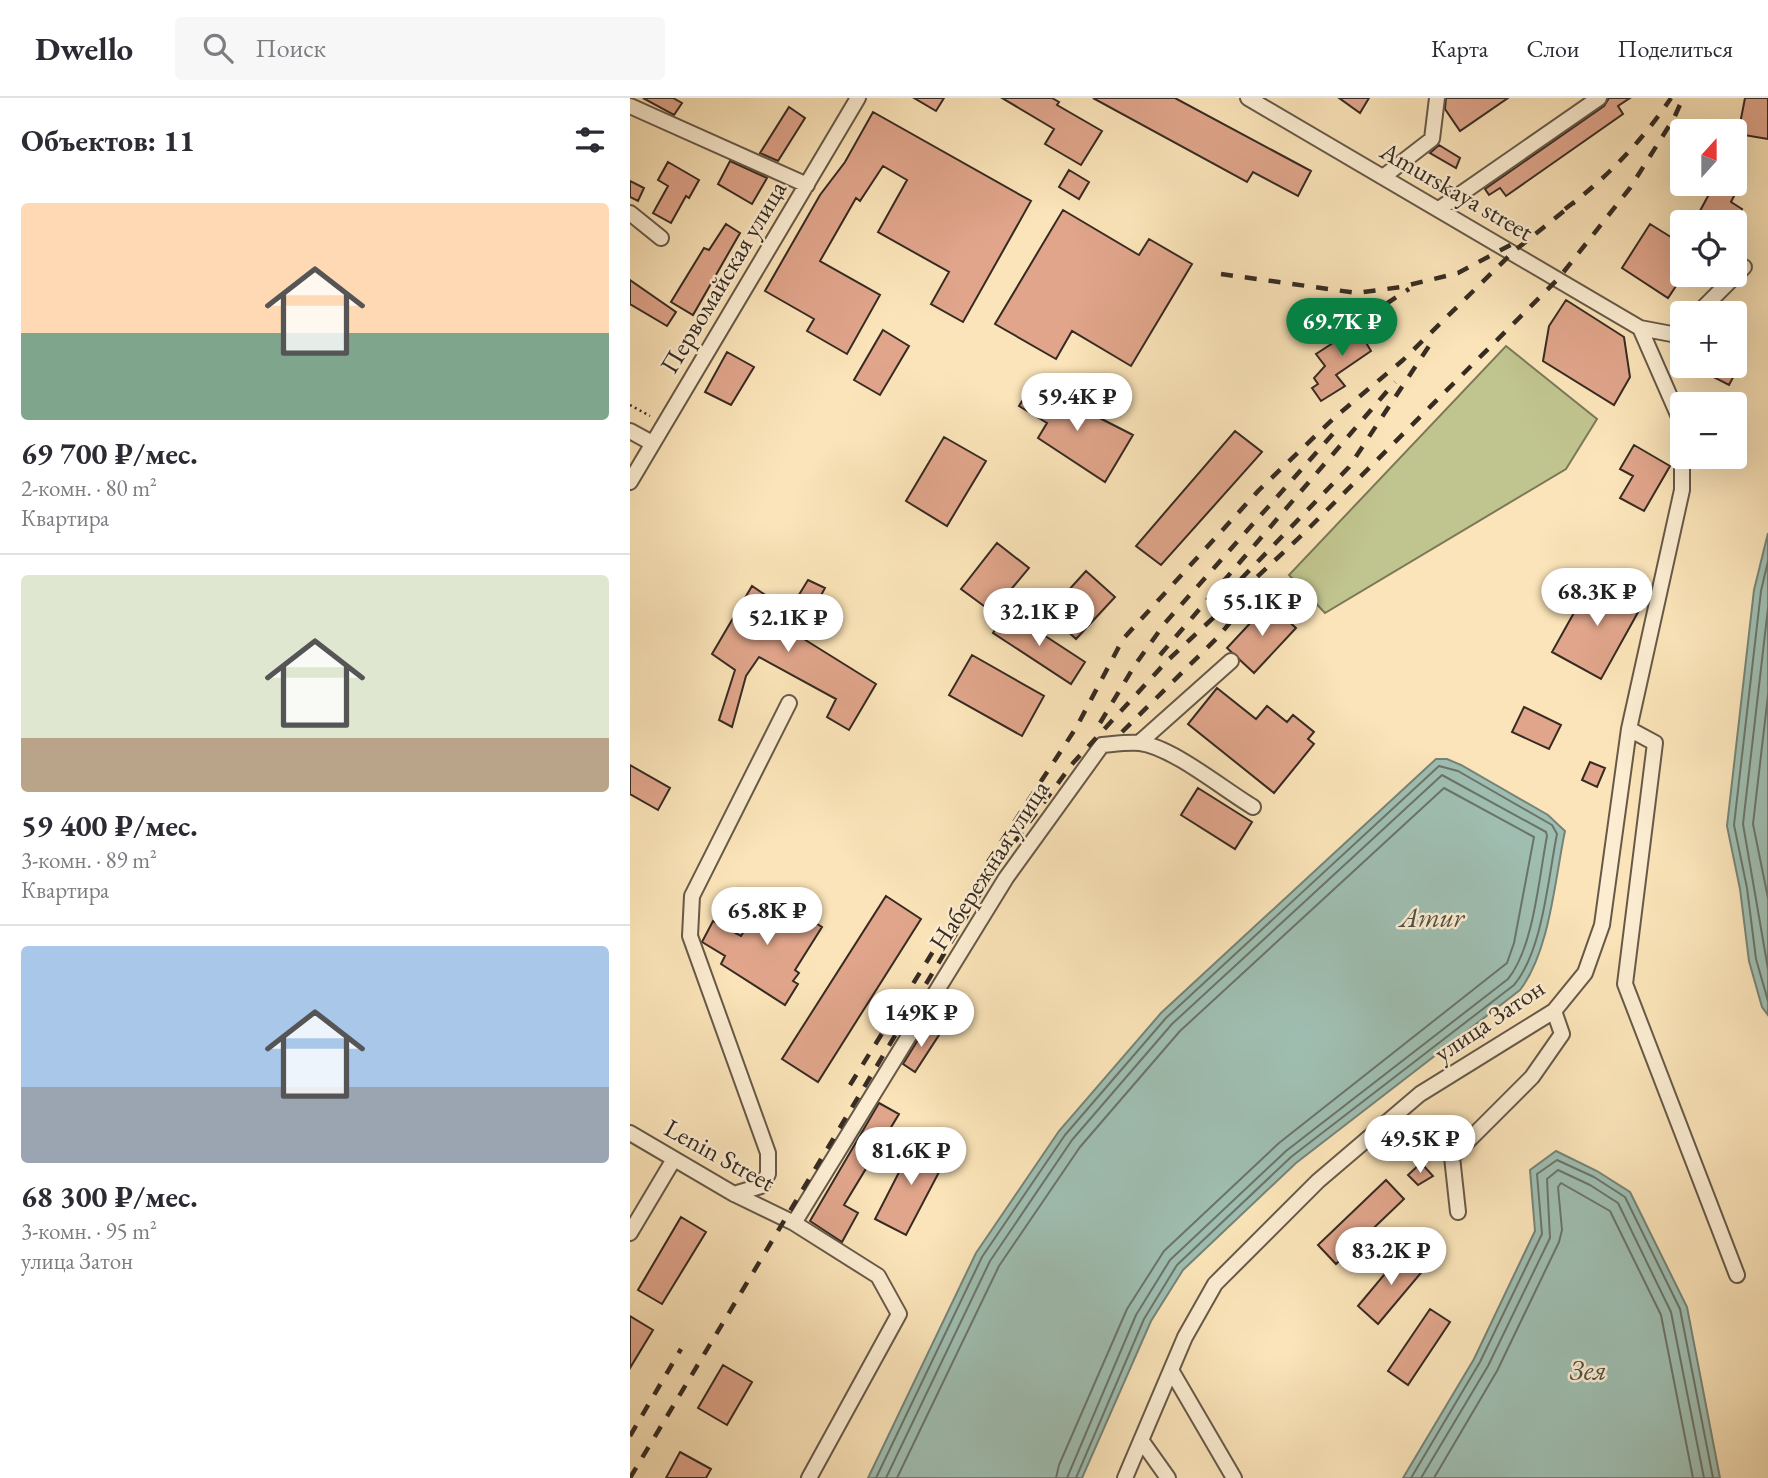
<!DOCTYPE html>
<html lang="ru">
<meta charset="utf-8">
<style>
:root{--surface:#fff;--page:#f7f7f7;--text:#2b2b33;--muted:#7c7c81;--line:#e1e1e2;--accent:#0b8043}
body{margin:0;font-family:"EB Garamond",serif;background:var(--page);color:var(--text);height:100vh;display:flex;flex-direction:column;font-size:26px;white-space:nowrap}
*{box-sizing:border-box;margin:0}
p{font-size:23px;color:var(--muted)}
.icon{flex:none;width:38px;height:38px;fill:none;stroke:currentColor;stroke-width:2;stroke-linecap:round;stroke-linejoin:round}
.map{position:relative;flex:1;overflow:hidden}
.side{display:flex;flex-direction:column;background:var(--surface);width:630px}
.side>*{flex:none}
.needle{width:46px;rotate:21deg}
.buttons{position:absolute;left:1040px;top:21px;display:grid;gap:14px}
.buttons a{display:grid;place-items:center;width:77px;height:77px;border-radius:7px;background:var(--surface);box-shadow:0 7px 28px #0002;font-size:35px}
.price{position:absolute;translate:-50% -60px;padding:0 16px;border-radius:24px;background:#fff;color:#222;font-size:23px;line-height:46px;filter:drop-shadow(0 2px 4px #0008)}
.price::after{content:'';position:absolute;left:50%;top:42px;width:21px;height:16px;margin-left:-10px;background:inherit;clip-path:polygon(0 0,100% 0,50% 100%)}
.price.on{background:var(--accent);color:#fff}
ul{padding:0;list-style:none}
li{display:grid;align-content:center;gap:14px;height:371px;padding:0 21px}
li+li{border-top:2px solid var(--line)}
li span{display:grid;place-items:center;height:217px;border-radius:7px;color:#555}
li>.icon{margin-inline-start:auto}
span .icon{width:126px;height:126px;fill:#fffc;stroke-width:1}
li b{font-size:30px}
h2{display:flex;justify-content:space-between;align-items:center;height:84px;padding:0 21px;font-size:30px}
header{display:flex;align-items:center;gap:42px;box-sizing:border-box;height:98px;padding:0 35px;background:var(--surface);border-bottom:2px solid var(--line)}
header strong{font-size:33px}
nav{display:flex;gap:38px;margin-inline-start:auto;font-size:24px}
.search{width:490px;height:63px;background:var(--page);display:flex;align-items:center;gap:18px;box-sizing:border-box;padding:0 24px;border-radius:7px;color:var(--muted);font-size:26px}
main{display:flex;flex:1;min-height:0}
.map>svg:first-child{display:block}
</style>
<header>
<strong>Dwello</strong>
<div class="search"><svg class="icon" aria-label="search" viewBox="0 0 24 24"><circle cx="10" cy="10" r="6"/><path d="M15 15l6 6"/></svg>Поиск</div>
<nav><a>Карта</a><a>Слои</a><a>Поделиться</a></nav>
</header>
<main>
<section class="side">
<h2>Объектов: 11<svg class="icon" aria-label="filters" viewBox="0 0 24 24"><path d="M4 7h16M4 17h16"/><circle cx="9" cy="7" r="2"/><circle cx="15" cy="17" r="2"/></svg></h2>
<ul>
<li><span style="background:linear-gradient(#ffd9b3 60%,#7fa58c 0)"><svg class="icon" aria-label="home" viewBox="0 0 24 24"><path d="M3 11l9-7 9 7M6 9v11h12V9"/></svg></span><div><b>69 700 ₽/мес.</b><p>2-комн. · 80 m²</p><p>Квартира</p></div></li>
<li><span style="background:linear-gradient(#dfe7d0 75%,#b9a48a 0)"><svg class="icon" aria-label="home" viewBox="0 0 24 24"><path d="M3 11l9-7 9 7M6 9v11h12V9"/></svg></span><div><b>59 400 ₽/мес.</b><p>3-комн. · 89 m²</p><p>Квартира</p></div></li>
<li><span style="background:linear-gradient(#a9c7e8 65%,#9aa5b1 0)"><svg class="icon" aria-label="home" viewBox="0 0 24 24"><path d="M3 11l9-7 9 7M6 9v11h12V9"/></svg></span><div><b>68 300 ₽/мес.</b><p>3-комн. · 95 m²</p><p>улица Затон</p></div></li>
</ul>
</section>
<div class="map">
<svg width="1138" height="1380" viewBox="0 0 1138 1380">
<rect width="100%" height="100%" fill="#fbe4b9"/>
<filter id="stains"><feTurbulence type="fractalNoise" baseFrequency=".00286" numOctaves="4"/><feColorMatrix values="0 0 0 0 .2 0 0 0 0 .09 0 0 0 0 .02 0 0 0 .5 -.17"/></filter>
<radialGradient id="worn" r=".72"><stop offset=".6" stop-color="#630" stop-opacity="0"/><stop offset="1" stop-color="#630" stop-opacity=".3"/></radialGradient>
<path fill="#c0c48e" stroke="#7b7858" stroke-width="2" d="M876,248L967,321L936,371L695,515L659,477Z"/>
<path fill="#9fbeb1" stroke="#758378" stroke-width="2" d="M1138,435V917L1132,909L1119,863L1110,791L1097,728L1124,492Z
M806,661H817L831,667L918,717L935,733C925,780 920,853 890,892L666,1065L553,1172L521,1223L452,1380H238L346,1155L429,1033L531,915Z
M926,1053L967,1073L1000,1094L1057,1209L1090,1380H773L844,1261L905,1133L900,1072Z"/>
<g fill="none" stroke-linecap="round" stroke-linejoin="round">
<path stroke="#6a746a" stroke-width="2" d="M1138,463L1131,493L1104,727L1117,790L1126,861L1138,903
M1138,510L1113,726L1138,871
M1138,597L1123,726L1138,800
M246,1380L352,1159L435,1037L536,920L809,668L828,673L922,727L927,736C918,780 913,852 884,887L661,1059L547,1167L514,1221L446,1380
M256,1380L360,1163L442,1042L542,926L812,677L916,734L917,738C909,778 904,849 878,881L656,1053L540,1162L506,1217L437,1380
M267,1380L369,1168L450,1049L550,933L814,690L904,739L884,845L877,865L649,1045L534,1153L497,1211L429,1367L426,1380
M781,1380L850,1264L912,1136L907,1076L927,1062L964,1079L995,1099L1050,1211L1083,1380
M791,1380L858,1268L920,1140L917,1081L928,1072L960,1087L988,1105L1041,1214L1074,1380
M804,1380L867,1273L929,1144L932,1132L928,1089L931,1085L980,1113L1031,1217L1063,1380"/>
</g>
<path fill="#e0a58b" stroke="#362b23" stroke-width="2" d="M13,0H43L52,5L44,17Z
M284,0H314L306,13Z
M372,0H422L429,4L427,7L472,33L451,67L415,46L424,31Z
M463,0H545L681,73L668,98L623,74L617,84Z
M709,0H739L730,15Z
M816,0H878L830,33L815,11Z
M979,0H1000L988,8L993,16L876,98L870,90L859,97L855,91L974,8Z
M1115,0H1138V41L1108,36Z
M159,9L175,20L148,63L130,55Z
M243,14L401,103L333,224L301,206L319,174L248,134L277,82L253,68L230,103L226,100L190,163L250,197L217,256L177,233L184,221L135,193L190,97L215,64Z
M809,47L830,60L826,70L800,55Z
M100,63L137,80L122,106L88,86Z
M38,64L69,82L59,100L56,98L41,125L23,115L38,88L28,82Z
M439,72L459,84L449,101L429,89Z
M0,83L14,90L8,103L0,99Z
M1060,86H1094L1107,92L1101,104L1112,111L1104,124H1064L1078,98Z
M433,112L509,157L519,141L562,166L501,268L442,233L426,261L365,226Z
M96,126L110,135L63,217L41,204L74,150L79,152Z
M1020,126L1052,146V179L1038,200L992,170Z
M0,182L46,214L37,228L0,206Z
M936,202L994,239L1000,279L984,307L913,263L919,228Z
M736,219L748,231L735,243L741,253L706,277L715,288L691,303L682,290L688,286L684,280L695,268L686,256L726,230Z
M253,232L279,248L250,297L224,282Z
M97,254L124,269L101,307L75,294Z
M1062,268H1109L1099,287Z
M403,286L503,337L475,384L408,340L417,325L389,308Z
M605,333L632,354L531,467L506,448Z
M314,339L356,363L317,428L276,403Z
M1004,347L1040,368L1014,413L990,400L1003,378L990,371Z
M367,445L399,470L362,514L331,491Z
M456,473L485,499L446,541L418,515Z
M964,479L1012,507L971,581L922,554Z
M178,482L195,490L169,538L246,586L219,632L197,619L206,601L129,559L116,578L102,629L89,622L105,572L82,556L122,488L159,513Z
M639,505L666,530L624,575L597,550Z
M377,513L455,564L441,586L363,535Z
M342,557L414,598L392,638L319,597Z
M587,590L626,621L637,608L657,624L663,617L684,634L678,641L684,646L644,695L558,626Z
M894,609L931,627L919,651L882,634Z
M960,664L975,670L967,689L952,682Z
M0,667L40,690L28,712L0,696Z
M568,690L622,724L605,751L551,717Z
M138,795L192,829L165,872L169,875L163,883L168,886L155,907L91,866L95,858L72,844L83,823L111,838Z
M256,798L291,821L188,984L152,961Z
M296,929L309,937L285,974L273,966Z
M249,1005L269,1016L214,1107L228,1115L212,1144L180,1123Z
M286,1041L318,1057L276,1137L245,1121Z
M791,1065L803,1078L788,1087L778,1077Z
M756,1082L774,1101L706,1166L688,1147Z
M51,1119L76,1134L32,1206L8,1192Z
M774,1153L795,1170L748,1226L728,1208Z
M800,1211L820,1224L778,1287L758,1273Z
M0,1218L23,1232L0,1270Z
M93,1267L122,1284L97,1327L68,1310Z
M50,1354L81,1371L76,1380H36Z"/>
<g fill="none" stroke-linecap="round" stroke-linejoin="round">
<defs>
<path id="minor" d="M618,0L1010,230L1047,237L1052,232
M0,8L177,87
M753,79L802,41L807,0
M809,111L969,0
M0,115L31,140
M1068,215L1114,169
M1010,230L1052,326
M0,333L22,345
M0,384L228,0
M999,631L1025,645L995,886L1107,1177
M509,645L601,563
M0,1035L104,1096L164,1125L376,780L472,647C484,646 498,644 510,645C542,649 593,691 623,709
M104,1096L131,1088L138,1076V1055L60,838L62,798L159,605
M828,1114L822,1059L902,979L932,936L924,913
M164,1125L248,1178L269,1216L179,1380
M0,1135L44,1061
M541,1272L604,1380
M511,1342L538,1380
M495,1380L555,1239L585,1186L688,1083L790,996L924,913L955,875L972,827L999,631L1052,392V359"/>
</defs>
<use href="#minor" stroke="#675948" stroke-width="18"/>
<path stroke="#362b23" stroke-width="2.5" stroke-dasharray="2 3.5" stroke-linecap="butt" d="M0,307L20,318"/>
<use href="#minor" stroke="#fcedd2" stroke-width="14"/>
<path stroke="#362b23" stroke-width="4.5" stroke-dasharray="12 12" stroke-linecap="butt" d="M935,111C976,81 1013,42 1041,0
M591,176L727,195L771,189L828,175L886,144
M740,224L756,206L779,191
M611,481L719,369L805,239
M530,557L765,284
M470,625L505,567L535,525L710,328
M492,634L588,539L632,486
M358,764L446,630L493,541L629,392L704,320L773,262L883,154L944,105
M220,987L327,815
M0,1338L51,1251
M0,1380L366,769L443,665L537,563L672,437L928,181L1000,90L1044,20L1053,0"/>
</g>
<g text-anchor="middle" stroke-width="5" stroke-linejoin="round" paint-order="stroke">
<g font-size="26" fill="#362b23" stroke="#fcedd2">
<text transform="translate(827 93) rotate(30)" y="9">Amurskaya street</text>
<text transform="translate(93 179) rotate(-59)" y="9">Первомайская улица</text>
<text transform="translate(359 767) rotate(-57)" y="9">Набережная улица</text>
<text transform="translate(859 922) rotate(-34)" y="9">улица Затон</text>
<text transform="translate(90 1057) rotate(29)" y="9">Lenin Street</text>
</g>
<g font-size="28" font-style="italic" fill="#505046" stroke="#fcedd2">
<text x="802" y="829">Amur</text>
<text x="958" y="1282">Зея</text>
</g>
</g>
<rect width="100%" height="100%" filter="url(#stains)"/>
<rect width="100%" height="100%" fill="url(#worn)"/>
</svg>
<div class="buttons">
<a><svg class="needle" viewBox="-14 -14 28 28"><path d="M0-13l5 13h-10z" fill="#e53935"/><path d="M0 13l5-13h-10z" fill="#7c7c81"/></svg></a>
<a><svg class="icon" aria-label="locate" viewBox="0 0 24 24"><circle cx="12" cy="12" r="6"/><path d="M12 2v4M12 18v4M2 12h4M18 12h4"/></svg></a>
<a>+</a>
<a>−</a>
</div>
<b class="price on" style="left:712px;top:260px">69.7K ₽</b>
<b class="price" style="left:447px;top:335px">59.4K ₽</b>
<b class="price" style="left:967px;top:530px">68.3K ₽</b>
<b class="price" style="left:632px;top:540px">55.1K ₽</b>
<b class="price" style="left:409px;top:550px">32.1K ₽</b>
<b class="price" style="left:158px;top:556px">52.1K ₽</b>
<b class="price" style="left:137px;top:849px">65.8K ₽</b>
<b class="price" style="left:291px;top:951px">149K ₽</b>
<b class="price" style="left:790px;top:1077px">49.5K ₽</b>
<b class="price" style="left:281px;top:1089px">81.6K ₽</b>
<b class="price" style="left:761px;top:1189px">83.2K ₽</b>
</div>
</main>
